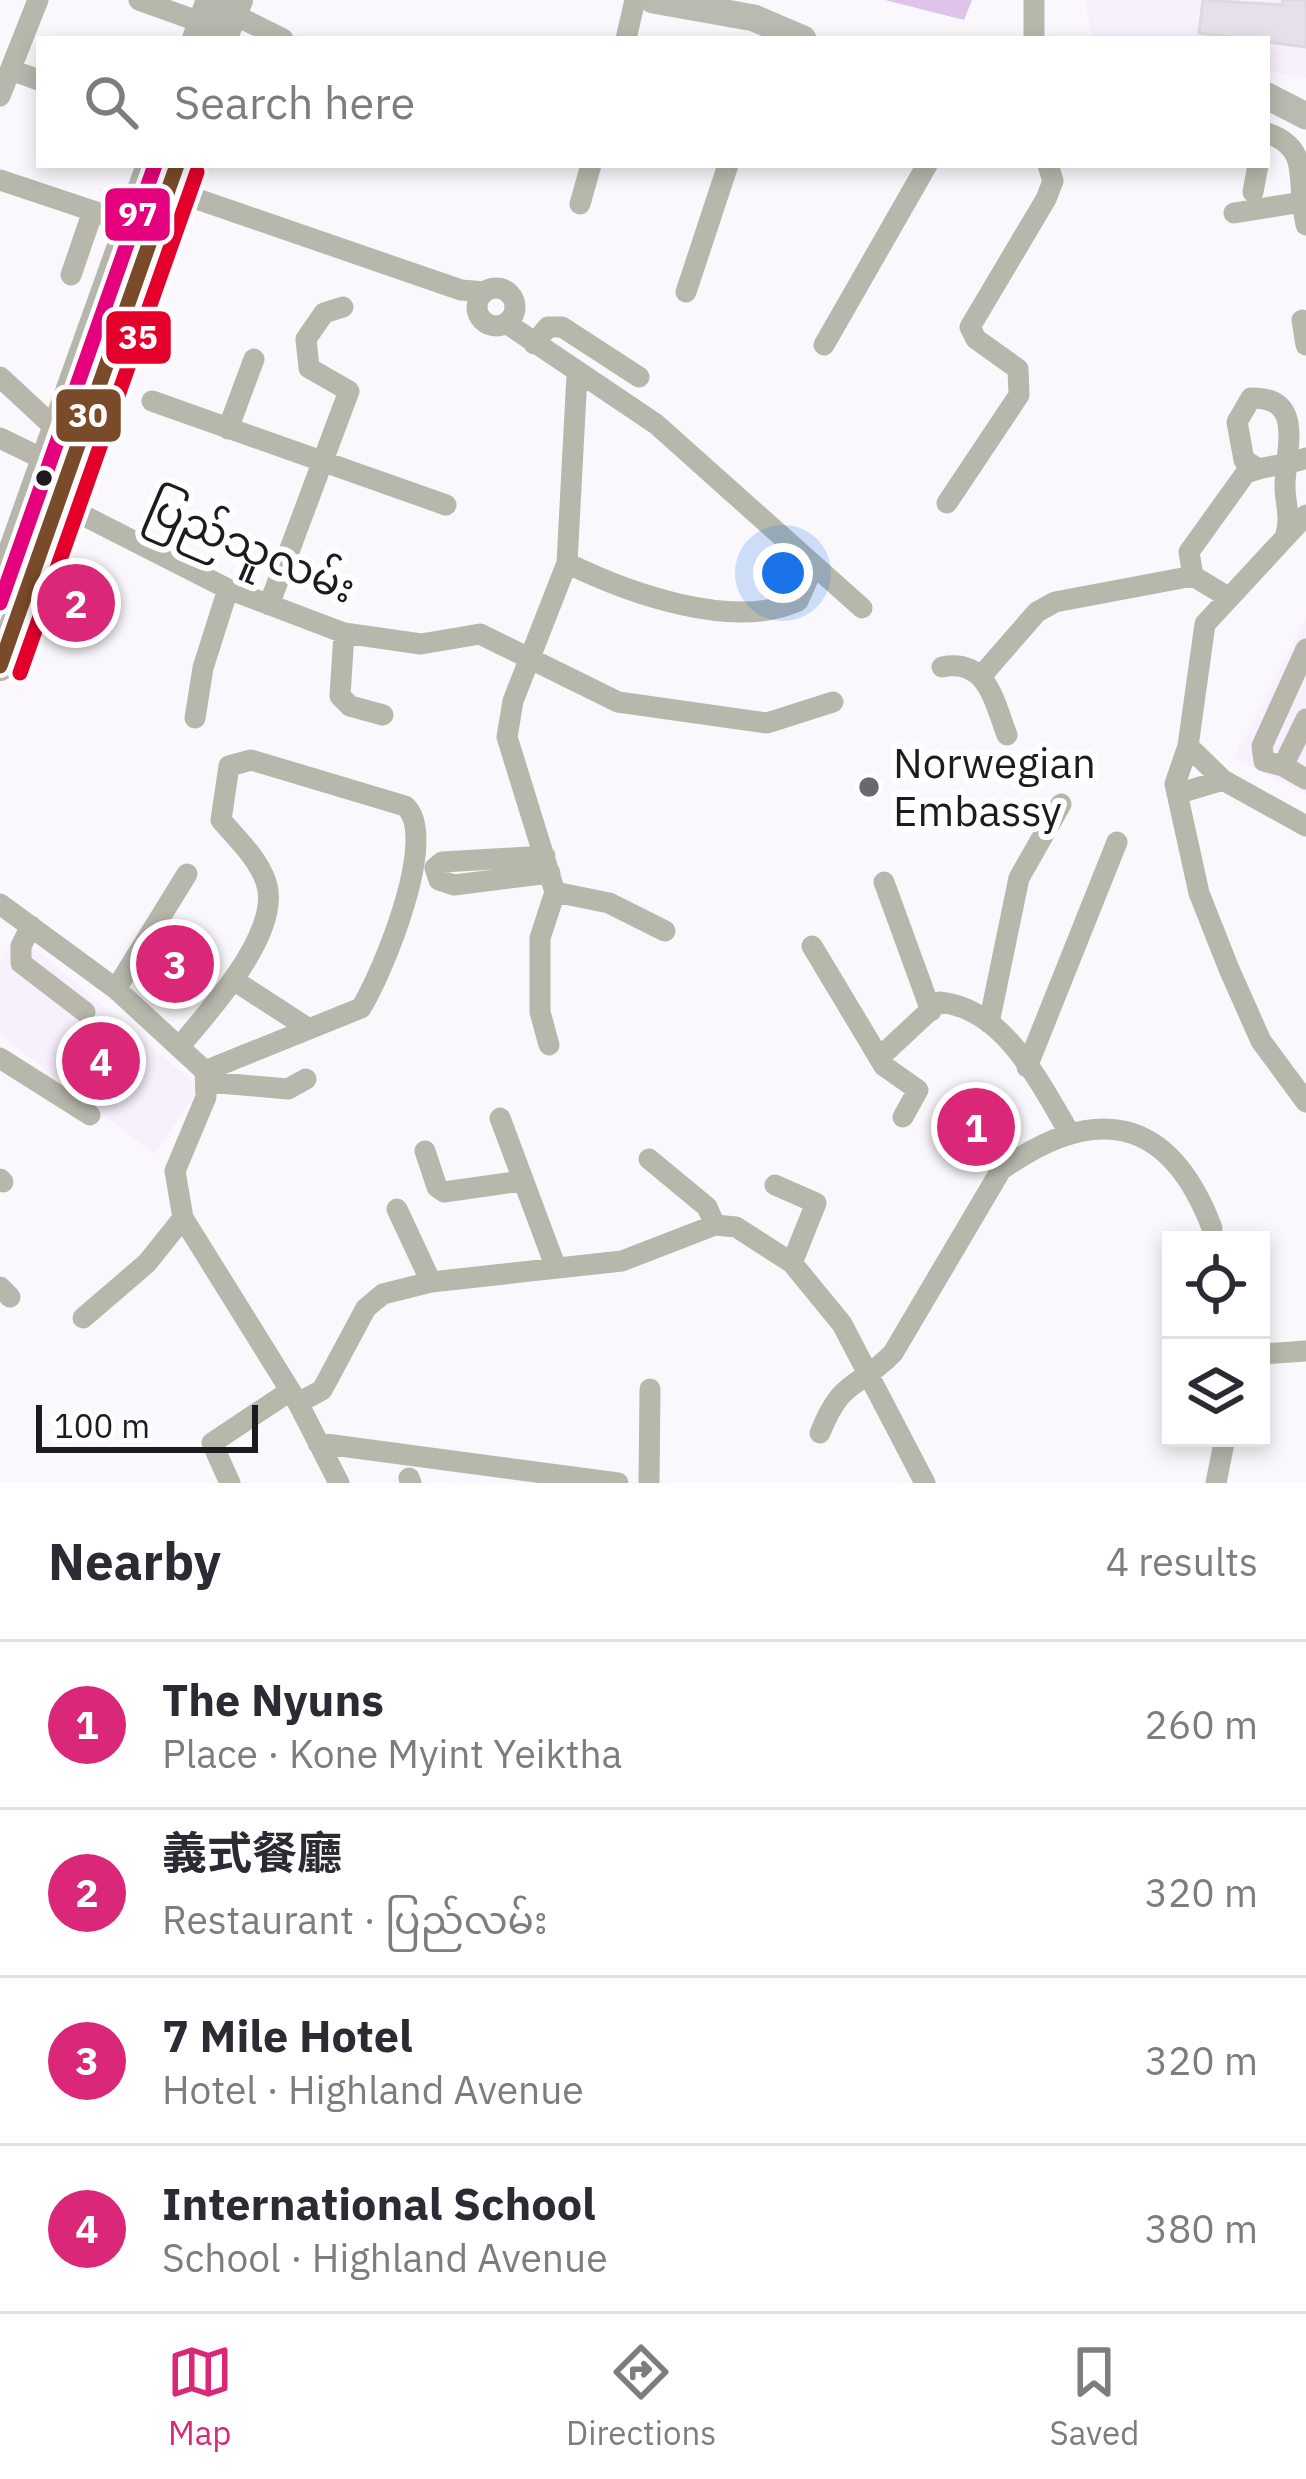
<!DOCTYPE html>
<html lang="en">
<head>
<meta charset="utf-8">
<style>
	body { margin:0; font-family:"IBM Plex Sans","Noto Sans SC","Noto Sans Myanmar",sans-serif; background:#f2f2f3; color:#2b2b33 }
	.controls { position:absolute; right:36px; bottom:36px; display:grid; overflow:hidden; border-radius:0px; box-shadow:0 6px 18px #0003 }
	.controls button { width:108px; height:108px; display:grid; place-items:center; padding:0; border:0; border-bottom:3px solid #e1e1e2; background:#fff; color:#2b2b33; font:60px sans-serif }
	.scale { position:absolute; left:36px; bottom:30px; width:222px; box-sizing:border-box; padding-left:12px; border:6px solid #1e1b20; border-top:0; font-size:33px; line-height:42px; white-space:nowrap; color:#1e1b20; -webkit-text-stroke:9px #fff; paint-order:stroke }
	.you { position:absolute; left:783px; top:573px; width:42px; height:42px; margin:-30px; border:9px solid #fff; border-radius:50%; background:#1a73e8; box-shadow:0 0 0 18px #1a73e833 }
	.badge { display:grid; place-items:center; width:78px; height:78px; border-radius:50%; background:#db2777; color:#fff; font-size:39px; font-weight:700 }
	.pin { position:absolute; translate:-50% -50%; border:6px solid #fff; box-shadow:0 3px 12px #0006 }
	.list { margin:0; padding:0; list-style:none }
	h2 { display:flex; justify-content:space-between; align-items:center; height:156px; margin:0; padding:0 48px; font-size:51px }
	h2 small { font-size:39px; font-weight:400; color:#7c7c81 }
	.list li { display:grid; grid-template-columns:78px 1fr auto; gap:36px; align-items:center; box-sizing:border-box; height:168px; padding:0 48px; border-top:3px solid #e1e1e2 }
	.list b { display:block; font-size:45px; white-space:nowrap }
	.list p { margin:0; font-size:39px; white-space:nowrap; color:#7c7c81 }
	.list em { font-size:39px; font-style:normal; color:#7c7c81 }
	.icon { flex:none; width:66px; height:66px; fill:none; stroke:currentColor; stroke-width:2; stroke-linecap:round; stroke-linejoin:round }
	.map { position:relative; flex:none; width:1306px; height:1483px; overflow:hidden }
	.search { position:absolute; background:#fff; box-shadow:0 6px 18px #0003; left:36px; right:36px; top:36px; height:132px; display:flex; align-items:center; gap:30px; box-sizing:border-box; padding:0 42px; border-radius:0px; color:#7c7c81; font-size:45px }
	.sheet { height:828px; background:#fff }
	nav { display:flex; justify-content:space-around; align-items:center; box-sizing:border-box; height:168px; border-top:3px solid #e1e1e2; background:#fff; font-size:33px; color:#7c7c81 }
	nav a { display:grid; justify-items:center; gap:6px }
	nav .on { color:#db2777 }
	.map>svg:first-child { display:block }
</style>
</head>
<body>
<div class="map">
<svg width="1306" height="1483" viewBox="0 0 1306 1483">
	<rect width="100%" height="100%" fill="#faf8fc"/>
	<path fill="#f8f0fd" d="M1085,0h221v78l-39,-7v-32l-175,-2z
		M1306,618v176l-72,-36z
		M16,933l184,155 -46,66 -154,-120v-70z"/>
	<path fill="#dec3ea" d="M885,0h87l-8,20z"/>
	<path fill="#e6e0ea" stroke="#dcdade" stroke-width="3" d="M1203,0l79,5 1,-5h23v47l-107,-14z"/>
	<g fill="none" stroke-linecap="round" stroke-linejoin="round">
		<path stroke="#b7b7ac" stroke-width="21" d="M139,0l64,23
			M233,14l50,25
			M626,39l9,-39
			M1034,39v-39
			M11,70l28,10
			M0,96l38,-96
			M1267,133c36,12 33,35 35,69
			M0,180l129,43
			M168,189l293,101 24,2
			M1253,192l5,-27
			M580,204l11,-39
			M1234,213l68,-11 4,23
			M71,275l22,-64
			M477 307a19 19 0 1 1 38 0a19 19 0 1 1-38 0Z
			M686,292l42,-127
			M1302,320l4,25
			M506,323l150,101 206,184
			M534,344l14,-17h14l77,50
			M824,345l103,-180
			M0,377l54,50 16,3
			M152,401l294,104
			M228,429l26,-70
			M0,438l43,21
			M1257,468l-13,-8 -7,-38 14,-24c55,-1 34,52 34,88 0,17 6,30 1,48
			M55,501l173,88 116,44 77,11 59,-10 138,68 149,21 66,-21
			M947,503l72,-108 -1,-26 -42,-30 -6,-12 76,-128 7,-18 -5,-16
			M1306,515l-101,109 -17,122 -13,38 24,109 30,76 32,72 45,61
			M567,563c61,30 166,68 231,38l16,-36
			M1228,597l-35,-21 -4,-24 56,-78c18,-9 41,-8 61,-16
			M269,605l80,-214 -40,-23 -3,-29 18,-26 19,-6
			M344,633l-4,63 10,10 33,9
			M942,667c45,-9 52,34 65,68
			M983,674l54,-62 18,-10 138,-26
			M195,718l8,-50 25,-79
			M1306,719l-23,47 23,13
			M1188,746l35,34 83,46
			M1283,766l-19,-5 -2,-15 44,-97
			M1177,794l46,-14
			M545,856l-103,6 -7,6 4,12 15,5 96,-12
			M884,882l47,129
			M555,892l54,11 56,28
			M0,904l116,85 89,82 1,26 -31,74 8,47 115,185 41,80
			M31,926l-10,20v17l64,49
			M812,946l72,120 34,24 -15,27
			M235,981l74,48
			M116,989l71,-115
			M989,1023l30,-145 42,-74
			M549,1045l-9,-33v-74l15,-46 -48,-155 6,-36 54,-138 10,-188
			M180,1046c29,-35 103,-115 86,-164 -8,-24 -29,-43 -45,-62l8,-54 22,-6 154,46c35,30 -23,168 -44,202l-156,63
			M880,1057l59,-55c65,6 100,80 130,130
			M0,1058l90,57
			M1027,1067l90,-225
			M208,1082l80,7 18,-10
			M500,1118l56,150
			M425,1151l12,36 7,5 78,-11
			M649,1159l58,48 8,18
			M0,1179l3,3
			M775,1185l41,18 -24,60
			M397,1209l34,73
			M0,1287l10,10
			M83,1318l64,-55 36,-45
			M1261,1354l45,-3
			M298,1403l24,-13 44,-82 17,-14 48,-12 191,-21 93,-36 21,2 56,36 50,61 83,159
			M820,1433c22,-56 37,-43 73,-80l108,-183c94,-67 168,-55 211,58
			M318,1443l300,40
			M409,1478l2,5
			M230,1483l-18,-40 78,-52
			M649,1483l1,-94
			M1216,1483l9,-45"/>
		<path stroke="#babab1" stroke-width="27" d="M653,0l101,18 49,21
			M1267,96l39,20"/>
		<path stroke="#b6b6ad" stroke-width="30" d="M197,39l14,-39
			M222,39l16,-39
			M0,588l151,-423
			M0,666l177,-501"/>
		<g stroke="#fff" stroke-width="24">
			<path id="bus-1" d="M0,666l177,-501"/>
		</g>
		<g stroke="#fff" stroke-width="24">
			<path id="bus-2" d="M20,673l177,-501"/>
		</g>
		<g stroke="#fff" stroke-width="24">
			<path id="bus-3" d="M0,603l155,-438"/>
		</g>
		<use href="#bus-1" stroke="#7a4b2a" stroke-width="15"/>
		<use href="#bus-2" stroke="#e4002b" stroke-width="15"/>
		<use href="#bus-3" stroke="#e5007d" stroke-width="15"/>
	</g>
	<circle fill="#1e1b20" stroke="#fff" stroke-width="4.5" cx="44" cy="478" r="10"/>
	<circle fill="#6b686d" stroke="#fff" stroke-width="4.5" cx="869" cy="787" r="12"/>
	<g text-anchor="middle" stroke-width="12" stroke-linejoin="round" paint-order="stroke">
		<g font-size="42" fill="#1e1b20" stroke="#fff">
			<text transform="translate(251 547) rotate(23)" y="15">ပြည်သူလမ်း</text>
		</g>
		<g font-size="42" fill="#1e1b20" stroke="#fff" text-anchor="start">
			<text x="893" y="778">Norwegian<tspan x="893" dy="48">Embassy</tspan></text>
		</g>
	</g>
	<g stroke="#fff" stroke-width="4.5">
		<rect x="103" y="186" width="69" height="57" rx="12" fill="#e5007d"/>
		<rect x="104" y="309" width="69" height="57" rx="12" fill="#e4002b"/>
		<rect x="54" y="387" width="69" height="57" rx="12" fill="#7a4b2a"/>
	</g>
	<g font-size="33" text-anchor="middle" font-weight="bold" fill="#fff">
		<text x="138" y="226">97</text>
		<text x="138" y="349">35</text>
		<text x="88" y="427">30</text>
	</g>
</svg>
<div class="controls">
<button><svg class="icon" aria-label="locate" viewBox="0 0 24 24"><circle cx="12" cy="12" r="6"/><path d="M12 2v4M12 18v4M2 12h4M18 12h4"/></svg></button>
<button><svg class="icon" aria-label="layers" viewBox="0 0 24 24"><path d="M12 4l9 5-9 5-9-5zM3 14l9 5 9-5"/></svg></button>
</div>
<div class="scale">100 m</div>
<div class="you"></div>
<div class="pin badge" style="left:976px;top:1127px">1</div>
<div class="pin badge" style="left:76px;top:603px">2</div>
<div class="pin badge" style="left:175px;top:964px">3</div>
<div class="pin badge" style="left:101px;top:1061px">4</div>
<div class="search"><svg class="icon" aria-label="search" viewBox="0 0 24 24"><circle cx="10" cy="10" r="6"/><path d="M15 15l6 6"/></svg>Search here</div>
</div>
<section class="sheet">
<h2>Nearby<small>4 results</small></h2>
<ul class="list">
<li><span class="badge">1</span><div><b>The Nyuns</b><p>Place · Kone Myint Yeiktha</p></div><em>260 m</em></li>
<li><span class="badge">2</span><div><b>義式餐廳</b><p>Restaurant · ပြည်လမ်း</p></div><em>320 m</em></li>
<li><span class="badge">3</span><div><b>7 Mile Hotel</b><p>Hotel · Highland Avenue</p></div><em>320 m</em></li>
<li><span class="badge">4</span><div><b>International School</b><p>School · Highland Avenue</p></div><em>380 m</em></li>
</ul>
</section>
<nav>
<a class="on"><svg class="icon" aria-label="map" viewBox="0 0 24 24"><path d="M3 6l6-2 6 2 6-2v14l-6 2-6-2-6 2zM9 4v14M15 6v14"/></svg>Map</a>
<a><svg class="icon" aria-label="directions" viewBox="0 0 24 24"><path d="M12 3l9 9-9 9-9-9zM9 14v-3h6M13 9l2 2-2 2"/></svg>Directions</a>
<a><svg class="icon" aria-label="saved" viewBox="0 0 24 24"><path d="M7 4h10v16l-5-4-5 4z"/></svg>Saved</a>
</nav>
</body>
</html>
